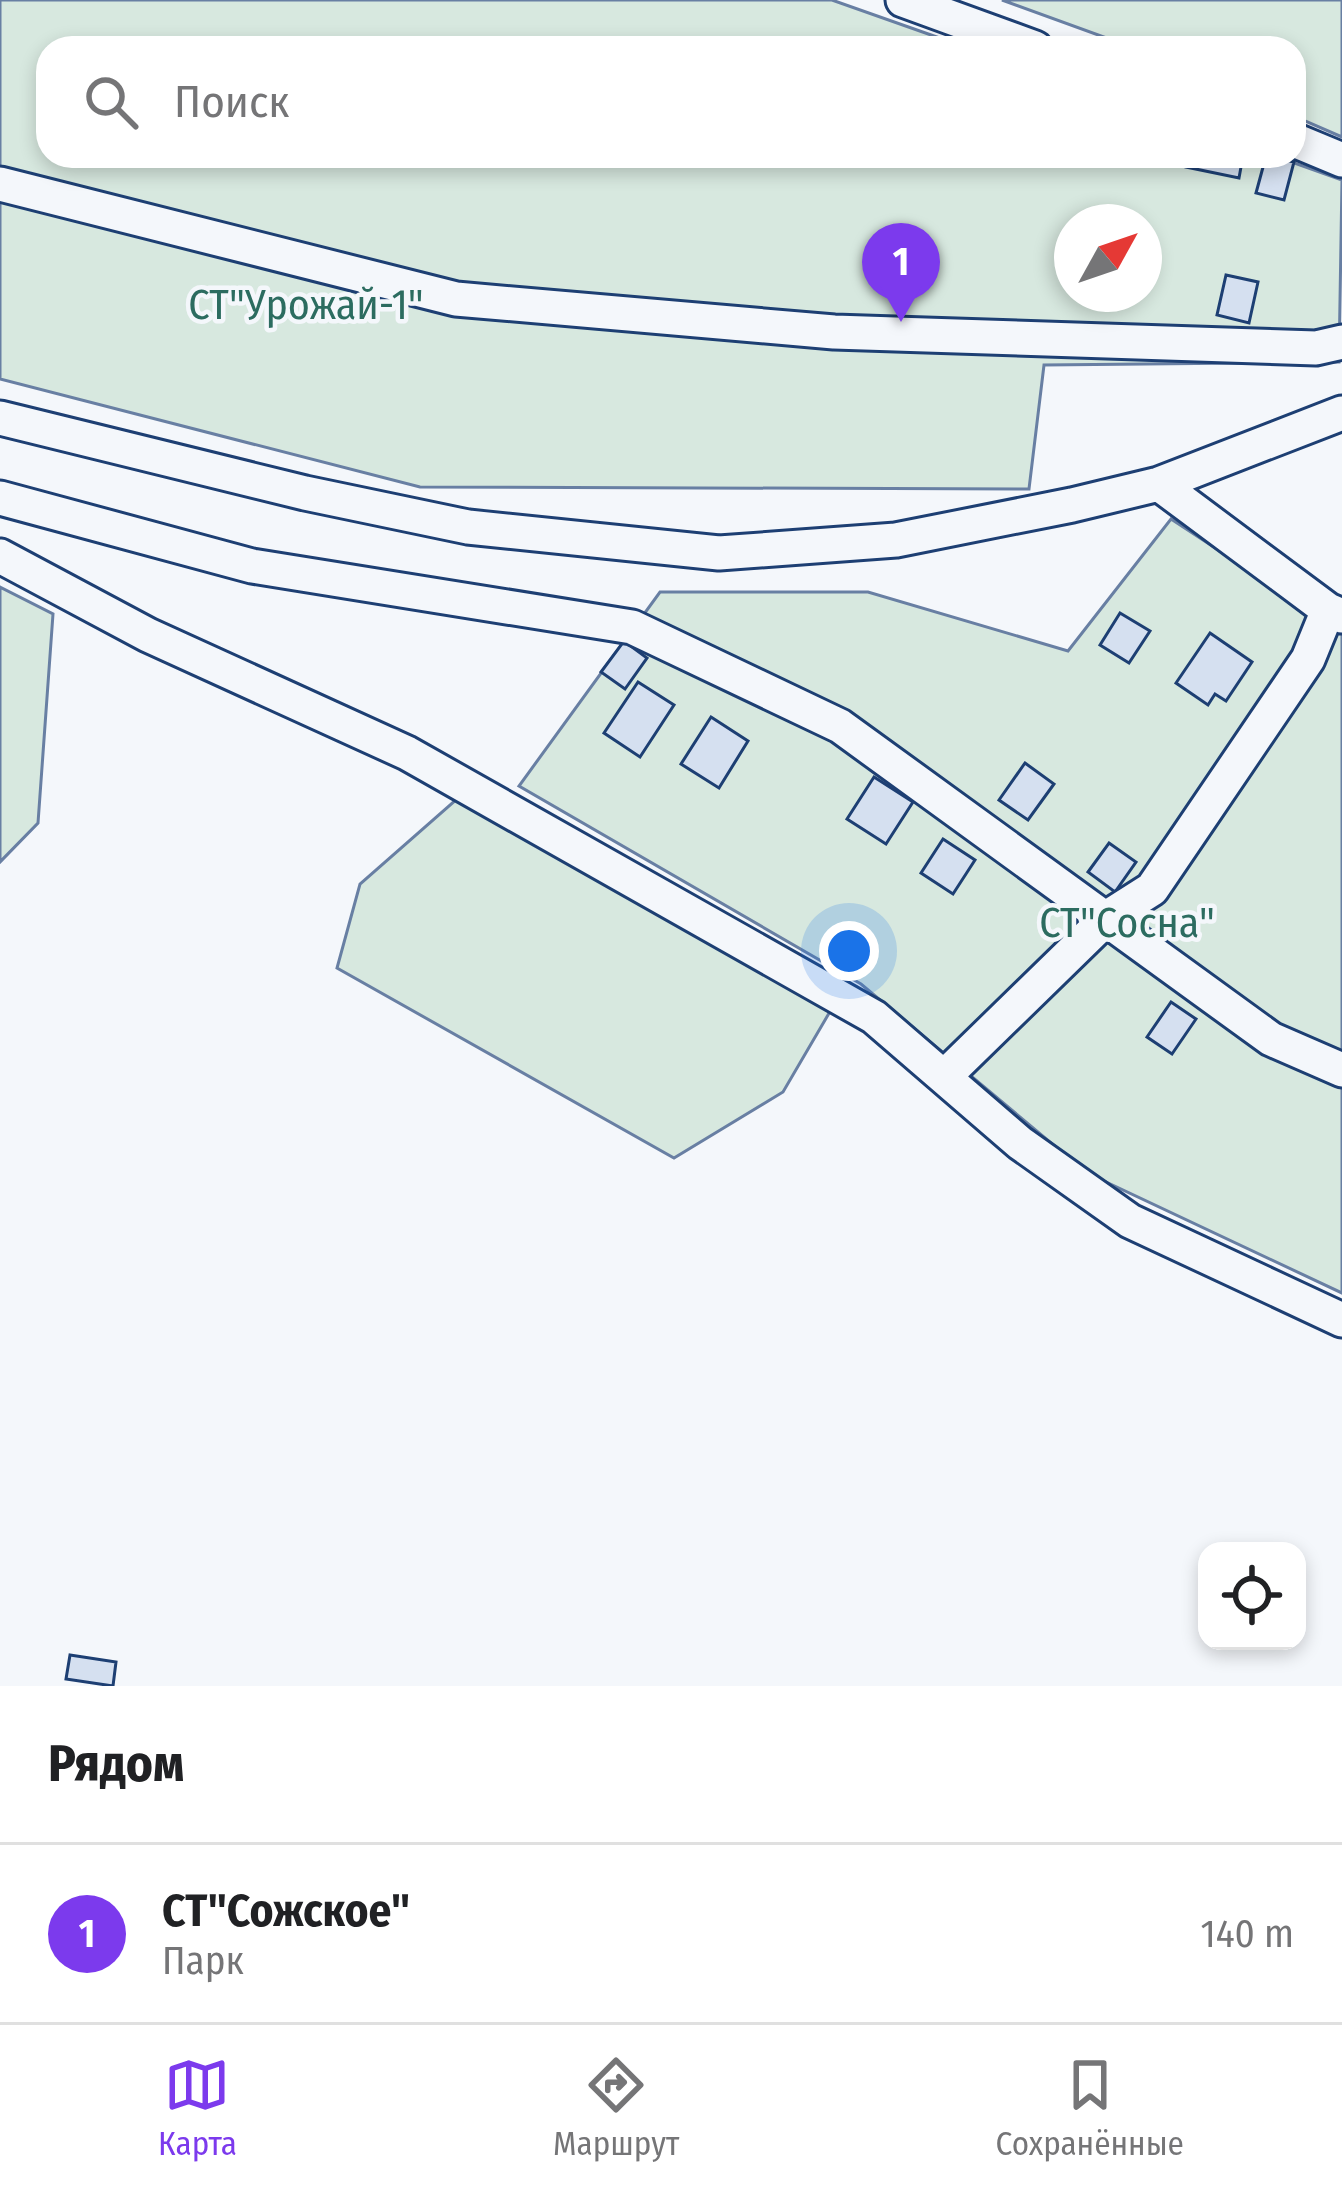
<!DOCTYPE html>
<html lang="ru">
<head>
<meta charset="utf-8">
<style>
	body { margin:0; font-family:"Fira Sans Condensed",sans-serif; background:#f6f6f6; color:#202124 }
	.controls { position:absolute; right:36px; bottom:36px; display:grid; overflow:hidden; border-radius:24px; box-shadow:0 6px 18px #0003 }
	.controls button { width:108px; height:108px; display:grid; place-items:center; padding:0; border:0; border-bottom:3px solid #e0e0e0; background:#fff; color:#202124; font:60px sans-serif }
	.compass { position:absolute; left:1054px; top:204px; width:108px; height:108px; border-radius:50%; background:#fff; box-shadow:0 6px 18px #0003; rotate:50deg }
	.you { position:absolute; left:849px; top:951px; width:42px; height:42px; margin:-30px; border:9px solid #fff; border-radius:50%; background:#1a73e8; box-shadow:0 0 0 18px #1a73e833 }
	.badge { display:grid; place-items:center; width:78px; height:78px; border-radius:50%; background:#7c3aed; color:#fff; font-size:39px; font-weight:700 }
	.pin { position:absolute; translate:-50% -99px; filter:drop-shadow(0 3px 6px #0008) }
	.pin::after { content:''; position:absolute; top:63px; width:42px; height:36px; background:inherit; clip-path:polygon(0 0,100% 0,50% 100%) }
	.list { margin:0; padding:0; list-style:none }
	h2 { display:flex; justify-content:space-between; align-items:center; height:156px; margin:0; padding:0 48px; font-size:51px }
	h2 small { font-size:39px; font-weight:400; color:#757577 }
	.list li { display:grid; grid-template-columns:78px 1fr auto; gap:36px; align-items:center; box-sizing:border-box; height:180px; padding:0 48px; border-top:3px solid #e0e0e0 }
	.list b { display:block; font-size:45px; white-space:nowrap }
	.list p { margin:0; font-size:39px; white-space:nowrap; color:#757577 }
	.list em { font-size:39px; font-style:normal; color:#757577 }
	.icon { flex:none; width:66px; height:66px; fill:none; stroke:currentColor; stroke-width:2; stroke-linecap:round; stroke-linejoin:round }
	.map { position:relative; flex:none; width:1342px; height:1686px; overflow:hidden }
	.search { position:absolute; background:#fff; box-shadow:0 6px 18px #0003; left:36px; right:36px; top:36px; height:132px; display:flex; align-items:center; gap:30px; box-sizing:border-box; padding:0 42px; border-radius:36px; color:#757577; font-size:45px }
	.sheet { height:336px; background:#fff }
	nav { display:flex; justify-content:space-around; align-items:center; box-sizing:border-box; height:168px; border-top:3px solid #e0e0e0; background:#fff; font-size:33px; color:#757577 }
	nav a { display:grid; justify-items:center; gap:6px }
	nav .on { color:#7c3aed }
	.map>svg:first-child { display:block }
</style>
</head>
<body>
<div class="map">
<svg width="1342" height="1686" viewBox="0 0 1342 1686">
	<rect width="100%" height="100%" fill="#f4f7fb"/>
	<path fill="#d7e8df" stroke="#687fa3" stroke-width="3" fill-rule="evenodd" d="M0,0h832l136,48h-920v108h1227l67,24 -3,182 -295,3 -15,124 -609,-2 -420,-108zM1072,222h72v72h-72z
		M1002,0h340v137l-48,-21v-68h-160z
		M1171,519l171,112v662l-255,-120 -226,-189 -342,-198 141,-194h208l200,59z
		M0,587l53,27 -15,209 -38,39z
		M458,798l377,205 -52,89 -109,66 -337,-190 23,-84z"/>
	<path fill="#d5e0f0" stroke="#1d3f73" stroke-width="3" d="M1188,156h55l-4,22 -53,-11z
		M1266,156l28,6 -10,38 -28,-7z
		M1226,275l32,7 -9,41 -32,-8z
		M1120,613l30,18 -21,32 -29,-18z
		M1210,633l42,29 -26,39 -11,-7 -7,11 -32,-22z
		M624,641l23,17 -22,31 -24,-17z
		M638,682l36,23 -34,52 -36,-24z
		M711,717l37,24 -29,47 -38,-24z
		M1025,763l29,21 -26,36 -29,-20z
		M874,777l39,25 -27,42 -39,-25z
		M943,839l32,21 -22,34 -32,-21z
		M1109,843l27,19 -21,30 -27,-20z
		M1171,1002l25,17 -24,35 -25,-17z
		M70,1655l46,7 -3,24 -47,-7z"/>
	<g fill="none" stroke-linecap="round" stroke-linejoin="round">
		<g stroke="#1d3f73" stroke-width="39">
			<path id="minor" d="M903,0l132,48
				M1294,140l48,20
				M0,184l456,115 378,33 482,16 26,-6
				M0,418l305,75 163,34 251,26 177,-13 176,-35 87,-21 183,-71
				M1159,484l169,126 14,6
				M0,498l252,68 380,61 208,99 431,313 71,31
				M0,556l148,79 259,118 467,264 146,126 110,78 212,99
				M944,1077l164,-160 44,-28 156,-230 20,-49"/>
		</g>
		<use href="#minor" stroke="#f4f7fb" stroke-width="33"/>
	</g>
	<g text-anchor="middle" stroke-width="9" stroke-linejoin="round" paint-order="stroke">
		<g font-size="42" fill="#2c6c60" stroke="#f4f7fb">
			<text x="306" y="319">СТ"Урожай-1"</text>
			<text x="1127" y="937">СТ"Сосна"</text>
		</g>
	</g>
</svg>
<div class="controls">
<button><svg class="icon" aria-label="locate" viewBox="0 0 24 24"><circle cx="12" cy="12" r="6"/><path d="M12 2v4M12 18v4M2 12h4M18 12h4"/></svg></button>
</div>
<svg class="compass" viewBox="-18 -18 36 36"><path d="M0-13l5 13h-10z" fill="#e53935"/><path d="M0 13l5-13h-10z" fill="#757577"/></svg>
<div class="you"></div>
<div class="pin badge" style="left:901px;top:322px">1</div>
<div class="search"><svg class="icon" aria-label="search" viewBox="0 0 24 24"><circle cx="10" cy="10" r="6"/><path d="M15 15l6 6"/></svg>Поиск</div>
</div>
<section class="sheet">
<h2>Рядом<small></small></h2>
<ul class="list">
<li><span class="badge">1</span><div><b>СТ&quot;Сожское&quot;</b><p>Парк</p></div><em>140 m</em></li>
</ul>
</section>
<nav>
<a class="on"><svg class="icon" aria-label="map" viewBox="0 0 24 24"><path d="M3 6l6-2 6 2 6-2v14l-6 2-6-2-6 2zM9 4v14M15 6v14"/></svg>Карта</a>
<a><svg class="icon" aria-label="directions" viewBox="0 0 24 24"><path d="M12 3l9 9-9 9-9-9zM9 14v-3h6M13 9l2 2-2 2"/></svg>Маршрут</a>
<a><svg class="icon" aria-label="saved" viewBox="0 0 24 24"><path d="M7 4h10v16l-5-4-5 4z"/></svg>Сохранённые</a>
</nav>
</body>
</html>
